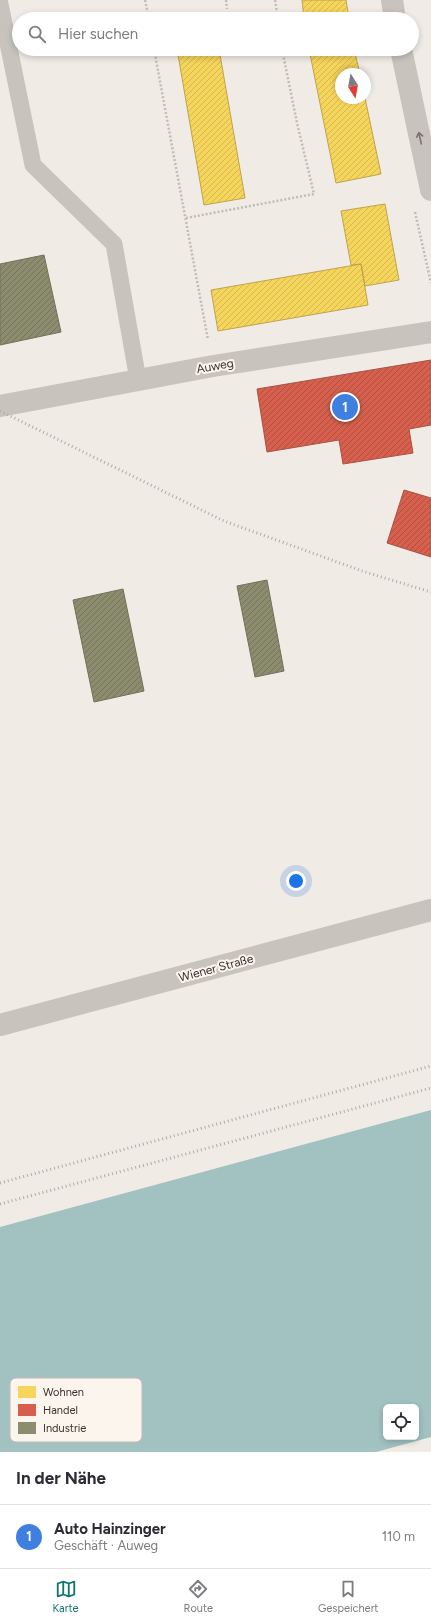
<!DOCTYPE html>
<html lang="de">
<head>
<meta charset="utf-8">
<style>
	body { margin:0; font-family:Figtree,sans-serif; background:#f2f2f3; color:#2b2b33 }
	.controls { position:absolute; right:12px; bottom:12px; display:grid; overflow:hidden; border-radius:6px; box-shadow:0 2px 6px #0003 }
	.controls button { width:36px; height:36px; display:grid; place-items:center; padding:0; border:0; border-bottom:1px solid #e1e1e2; background:#fff; color:#2b2b33; font:20px sans-serif }
	.compass { position:absolute; left:335px; top:68px; width:36px; height:36px; border-radius:50%; background:#fff; box-shadow:0 2px 6px #0003; rotate:169deg }
	.you { position:absolute; left:296px; top:881px; width:14px; height:14px; margin:-10px; border:3px solid #fff; border-radius:50%; background:#1a73e8; box-shadow:0 0 0 6px #1a73e833 }
	.badge { display:grid; place-items:center; width:26px; height:26px; border-radius:50%; background:#0f766e; color:#fff; font-size:13px; font-weight:700 }
	.pin { position:absolute; translate:-50% -50%; border:2px solid #fff; box-shadow:0 1px 4px #0006 }
	.list { margin:0; padding:0; list-style:none }
	h2 { display:flex; justify-content:space-between; align-items:center; height:52px; margin:0; padding:0 16px; font-size:17px }
	h2 small { font-size:13px; font-weight:400; color:#7c7c81 }
	.list li { display:grid; grid-template-columns:26px 1fr auto; gap:12px; align-items:center; box-sizing:border-box; height:64px; padding:0 16px; border-top:1px solid #e1e1e2 }
	.list b { display:block; font-size:15px; white-space:nowrap }
	.list p { margin:0; font-size:13px; white-space:nowrap; color:#7c7c81 }
	.list em { font-size:13px; font-style:normal; color:#7c7c81 }
	.icon { flex:none; width:22px; height:22px; fill:none; stroke:currentColor; stroke-width:2; stroke-linecap:round; stroke-linejoin:round }
	.map { position:relative; flex:none; width:431px; height:1452px; overflow:hidden }
	.search { position:absolute; background:#fff; box-shadow:0 2px 6px #0003; left:12px; right:12px; top:12px; height:44px; display:flex; align-items:center; gap:10px; box-sizing:border-box; padding:0 14px; border-radius:22px; color:#7c7c81; font-size:15px }
	.sheet { height:116px; background:#fff }
	nav { display:flex; justify-content:space-around; align-items:center; box-sizing:border-box; height:56px; border-top:1px solid #e1e1e2; background:#fff; font-size:11px; color:#7c7c81 }
	nav a { display:grid; justify-items:center; gap:2px }
	nav .on { color:#0f766e }
	.map>svg:first-child { display:block }
</style>
</head>
<body>
<div class="map">
<svg width="431" height="1452" viewBox="0 0 431 1452">
	<defs>
		<pattern id="homes-hatch" width="6" height="6" patternUnits="userSpaceOnUse"><rect width="6" height="6" fill="#f6d55c"/><path d="M-1 1l2-2M0 6l6-6M5 7l2-2" fill="none" stroke="#d4b750"/></pattern>
		<pattern id="shops-hatch" width="6" height="6" patternUnits="userSpaceOnUse"><rect width="6" height="6" fill="#d6604d"/><path d="M-1 1l2-2M0 6l6-6M5 7l2-2" fill="none" stroke="#af5040"/></pattern>
		<pattern id="industry-hatch" width="6" height="6" patternUnits="userSpaceOnUse"><rect width="6" height="6" fill="#8c8c6e"/><path d="M-1 1l2-2M0 6l6-6M5 7l2-2" fill="none" stroke="#74735b"/></pattern>
	</defs>
	<rect width="100%" height="100%" fill="#f0ebe5"/>
	<path fill="#a1c2c1" fill-rule="evenodd" d="M431,1110v327l-55,15h-376v-225zM386,1407h30v30h-30z"/>
	<path fill="url(#homes-hatch)" stroke="#bea44d" d="M302,0h44l3,19h-45z
		M177,49h42l26,149 -41,7z
		M309,49h45l6,25h-19v24h24l16,76 -45,9z
		M385,204l14,76 -34,6 -4,-22 -10,1 -10,-54z
		M361,264l7,41 -150,26 -7,-41z"/>
	<path fill="url(#shops-hatch)" stroke="#a85243" d="M431,360v65l-22,4 4,24 -70,11 -4,-24 -72,12 -10,-63z
		M404,490l27,8v59l-44,-14z"/>
	<path fill="url(#industry-hatch)" stroke="#74705a" d="M44,255l17,77 -61,13v-81z
		M267,580l17,91 -29,6 -18,-91z
		M123,589l21,102 -50,11 -21,-102z"/>
	<g fill="none" stroke-linecap="round" stroke-linejoin="round">
		<path stroke="#c2bbb6" stroke-width="2.5" stroke-dasharray="2 2" stroke-linecap="butt" d="M145,0l4,19
			M226,0l1,9
			M275,0l3,19
			M154,49l54,291
			M415,212l16,71
			M186,218l128,-24 -17,-71 -15,-74"/>
		<path stroke="#c9c3be" stroke-width="17" d="M0,4l33,161 81,79 24,136"/>
		<path stroke="#c9c3be" stroke-width="22" d="M392,0l3,19
			M401,49l30,141
			M0,406l213,-40 218,-34
			M0,1025l431,-115"/>
		<path stroke="#b1aca8" stroke-width="3" stroke-dasharray="1 3" stroke-linecap="butt" d="M0,411l224,110 141,51 66,20
			M0,1183l431,-117
			M0,1204l431,-116"/>
	</g>
	<defs><path id="oneway-shaft" d="M-6 0H5M1.5-3L5.5 0L1.5 3" fill="none" stroke-width="1.6" stroke-linecap="round" stroke-linejoin="round"/></defs>
	<use stroke="#7b726d" href="#oneway-shaft" transform="translate(420 138) rotate(-102)"/>
	<g text-anchor="middle" stroke-width="4" stroke-linejoin="round" paint-order="stroke">
		<g font-size="12" fill="#3b302b" stroke="#fbf5ee">
			<text transform="translate(215 366) rotate(-10)" y="4">Auweg</text>
			<text transform="translate(216 968) rotate(-15)" y="4">Wiener Straße</text>
		</g>
	</g>
	<rect x="10" y="1378" width="132" height="64" rx="6" fill="#fbf5ee" stroke="#c1bab4" stroke-width="1"/>
	<rect x="18" y="1386" width="18" height="12" fill="#f6d55c"/>
	<rect x="18" y="1404" width="18" height="12" fill="#d6604d"/>
	<rect x="18" y="1422" width="18" height="12" fill="#8c8c6e"/>
	<g font-size="11" fill="#3b302b">
		<text x="43" y="1396">Wohnen</text>
		<text x="43" y="1414">Handel</text>
		<text x="43" y="1432">Industrie</text>
	</g>
</svg>
<div class="controls">
<button><svg class="icon" aria-label="locate" viewBox="0 0 24 24"><circle cx="12" cy="12" r="6"/><path d="M12 2v4M12 18v4M2 12h4M18 12h4"/></svg></button>
</div>
<svg class="compass" viewBox="-18 -18 36 36"><path d="M0-13l5 13h-10z" fill="#e53935"/><path d="M0 13l5-13h-10z" fill="#7c7c81"/></svg>
<div class="you"></div>
<div class="pin badge" style="left:345px;top:407px;background:#3f7fe0">1</div>
<div class="search"><svg class="icon" aria-label="search" viewBox="0 0 24 24"><circle cx="10" cy="10" r="6"/><path d="M15 15l6 6"/></svg>Hier suchen</div>
</div>
<section class="sheet">
<h2>In der Nähe<small></small></h2>
<ul class="list">
<li><span class="badge" style="background:#3f7fe0">1</span><div><b>Auto Hainzinger</b><p>Geschäft · Auweg</p></div><em>110 m</em></li>
</ul>
</section>
<nav>
<a class="on"><svg class="icon" aria-label="map" viewBox="0 0 24 24"><path d="M3 6l6-2 6 2 6-2v14l-6 2-6-2-6 2zM9 4v14M15 6v14"/></svg>Karte</a>
<a><svg class="icon" aria-label="directions" viewBox="0 0 24 24"><path d="M12 3l9 9-9 9-9-9zM9 14v-3h6M13 9l2 2-2 2"/></svg>Route</a>
<a><svg class="icon" aria-label="saved" viewBox="0 0 24 24"><path d="M7 4h10v16l-5-4-5 4z"/></svg>Gespeichert</a>
</nav>
</body>
</html>
